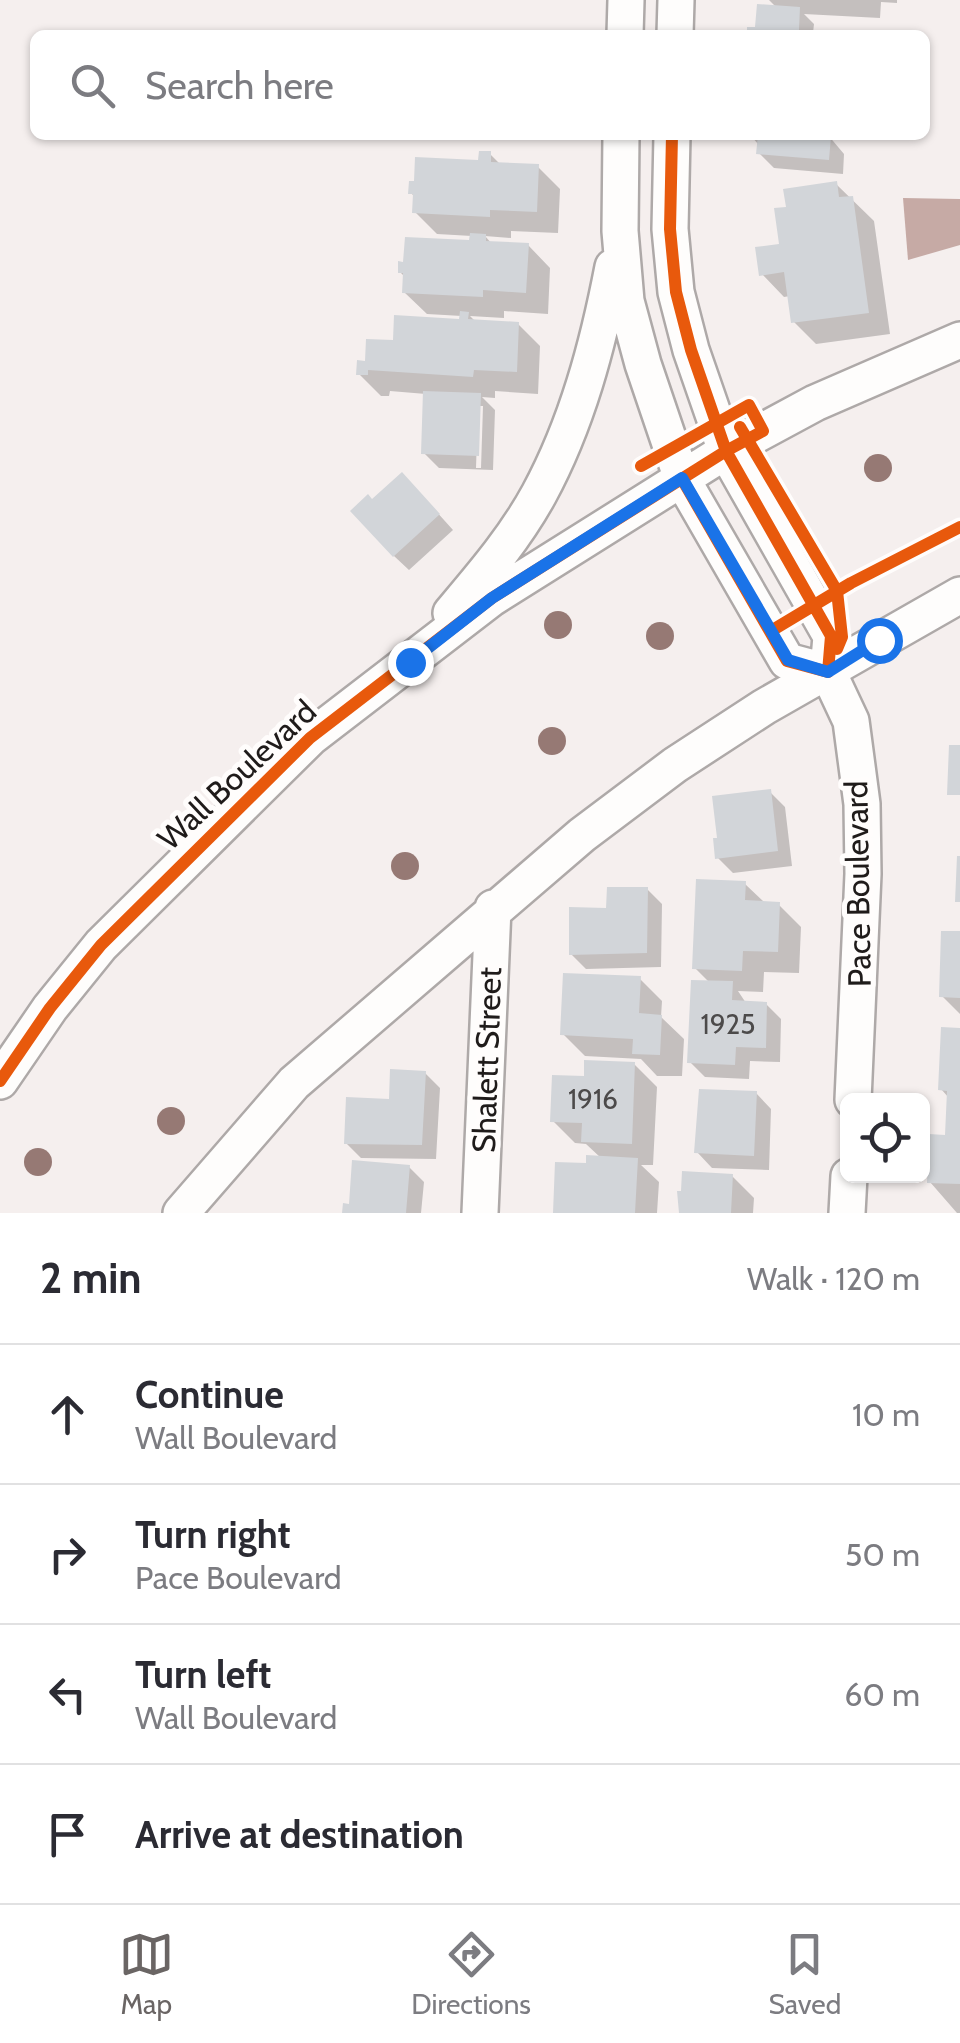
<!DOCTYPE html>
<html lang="en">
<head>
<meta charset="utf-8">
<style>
	body { margin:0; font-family:Cabin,sans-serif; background:#f7f7f7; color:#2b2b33 }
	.controls { position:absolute; right:30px; bottom:30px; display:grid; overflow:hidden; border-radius:15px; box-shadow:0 2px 8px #0004 }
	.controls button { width:90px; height:90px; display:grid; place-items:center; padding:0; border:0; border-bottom:2px solid #e1e1e2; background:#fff; color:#2b2b33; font:50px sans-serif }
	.stop { position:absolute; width:30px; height:30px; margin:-22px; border:8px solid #1a73e8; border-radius:50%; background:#fff }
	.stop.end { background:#1a73e8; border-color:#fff; box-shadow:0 2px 10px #0008 }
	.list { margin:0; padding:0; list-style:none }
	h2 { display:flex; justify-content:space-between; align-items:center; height:130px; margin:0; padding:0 40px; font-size:42px }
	h2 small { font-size:32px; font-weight:400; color:#7c7c81 }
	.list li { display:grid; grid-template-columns:65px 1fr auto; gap:30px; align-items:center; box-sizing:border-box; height:140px; padding:0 40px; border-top:2px solid #e1e1e2 }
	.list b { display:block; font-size:38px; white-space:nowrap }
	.list p { margin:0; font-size:32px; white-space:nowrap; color:#7c7c81 }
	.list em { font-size:32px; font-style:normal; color:#7c7c81 }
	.icon { flex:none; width:55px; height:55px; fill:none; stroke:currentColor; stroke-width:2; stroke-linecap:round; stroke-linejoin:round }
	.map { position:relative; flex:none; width:960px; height:1213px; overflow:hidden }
	.search { position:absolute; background:#fff; box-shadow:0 2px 8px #0004; left:30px; right:30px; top:30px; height:110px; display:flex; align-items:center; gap:25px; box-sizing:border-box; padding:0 35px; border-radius:15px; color:#7c7c81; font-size:38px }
	.sheet { height:690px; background:#fff }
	nav { display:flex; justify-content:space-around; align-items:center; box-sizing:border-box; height:140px; border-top:2px solid #e1e1e2; background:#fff; font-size:28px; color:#7c7c81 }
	nav a { display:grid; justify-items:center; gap:5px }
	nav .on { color:#6a6564 }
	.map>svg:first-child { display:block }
</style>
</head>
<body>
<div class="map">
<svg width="960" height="1213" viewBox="0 0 960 1213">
	<rect width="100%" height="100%" fill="#f5efee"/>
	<path fill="#c6aaa5" d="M903,198l57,1v46l-52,15z"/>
	<path fill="#0003" fill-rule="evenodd" d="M769,0h128v3l-16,-1 -1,16 -76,-4 10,10 -1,9 11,2h-75l28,-27z
		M456,135h84v5l-81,-2z
		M750,135h78l16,19 -1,20 -69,-6 -15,-15v-8z
		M490,154l11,11 37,2 22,22 -2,44 -47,-2v7l-26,-2 7,8 36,1 22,23 -2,46 -44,-3v7l-34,-2 6,6 42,2 22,22 -2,48 -43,-3v7l-13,-1 13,13 -2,60 -54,-2 -15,-15 2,-59 -36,-3 -1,5h-8l-22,-22 37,-32 66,-21v-5l-35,-2 -23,-22 1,-15 -5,-5 72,-29v-7l-35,-2 -22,-22 1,-14 -5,-5 69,-30zM478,406h5l-2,62h-5z
		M836,184l38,37 16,113 -74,10 -22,-22 -4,-26 -6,1 -22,-23 20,-28 7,-37z
		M417,490l36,40 -44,40 -15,-14 -22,-54z
		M770,792l15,15 7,59 -59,7 -15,-15z
		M745,884l21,20 13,1 22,22 -2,46 -35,-1 -1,20 -25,-1 8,12 20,1 15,15 -1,43 -30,-1 -1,18 -44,-2 -15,-15 20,-79 -15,-15z
		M647,889l15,15 -1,63 -75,2 -15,-15 37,-44z
		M960,934v80l-18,-18z
		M640,979l22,22 -1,16 23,22 -2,37h-25l-16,-17 -56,-3 -22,-22z
		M960,1031v182h-3l-27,-31 18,-45 1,-39 -8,-9z
		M634,1064l23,23 -4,78h-12l18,17 -2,31h-101l2,-48 31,1 12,-8 -15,-14 -11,-1 -22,-22 33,-43z
		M425,1073l15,15 -4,71 -75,-1 -15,-15z
		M756,1093l15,16 -2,61 -57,-2 -15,-16z
		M409,1167l15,15 -3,31h-76v-7h6z
		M732,1176l22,22 -1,15h-72l-1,-19z"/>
	<path fill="#d2d5d9" d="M757,4l43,3 -1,23 25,1v4h-77v-8h8z
		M758,135l73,1 -2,24 -73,-6z
		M479,151h12v11l48,2 -2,48 -47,-2v7l-78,-4 1,-19h-5l1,-13h5l1,-24 63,3z
		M837,181l2,16 14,-1 16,117 -78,10 -7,-51 -25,4 -4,-29 24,-3 -5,-36 12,-1 -3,-18z
		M470,233l16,1v7l43,2 -3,50 -43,-3v7l-81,-4 1,-20h-5v-12l5,1 2,-25 64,3z
		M460,311l9,1 -1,7 51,3 -2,50 -43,-2 -1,7 -105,-7v5h-12l1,-15 8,1 1,-22 27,1 1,-25 65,4z
		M423,391l58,2 -2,63 -58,-2z
		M402,472l38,42 -47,43 -43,-46 18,-17 4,5z
		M949,745h11v50h-13z
		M771,789l7,62 -63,8 -2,-21h4l-5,-42z
		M957,856h3v46h-5z
		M696,879l50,2 -1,19 35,2 -2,50 -35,-1 -1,20 -50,-2z
		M607,887h41l-1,66 -78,2v-48l37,1z
		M941,931h19v67l-21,-1z
		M563,973l78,3 -2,37 23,2 -2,40 -28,-1 1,-15 -73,-4z
		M691,980l42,1 -1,19 35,2 -1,46 -30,-1 -1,18 -48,-2z
		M941,1027l19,1v156l-33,-1 2,-49 16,1 2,-44 -9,-1z
		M584,1060l51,2 -3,82 -51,-2 1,-19 -32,-1 2,-47 32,1z
		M390,1069l36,2 -4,74 -78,-1 2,-47 43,2z
		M699,1089l58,2 -3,65 -60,-3z
		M586,1155l52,3 -3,55h-82l2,-51 31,1z
		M352,1160l58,5 -4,48h-64l1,-10 6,1z
		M682,1171l51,3 -2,39h-52l-2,-22h4z"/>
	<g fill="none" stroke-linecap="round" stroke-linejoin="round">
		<g stroke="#aea9a8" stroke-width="40">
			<path id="minor" d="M625,35l1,-35
				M675,35l1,-35
				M621,135l-1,96 6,70 17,63 39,115 105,182 41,11
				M672,135l-2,94 6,63 15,58 35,101 105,185 -3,36 23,49 11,83 1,70 -10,226
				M451,613c32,-38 64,-75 88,-119 38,-70 59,-149 74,-227
				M0,1081l50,-73 51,-63 209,-207 182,-140 234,-147 89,-48 145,-63
				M181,1213l113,-130 288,-248 93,-70 89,-58 196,-112
				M480,1213l13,-305
				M847,1213l2,-37"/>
		</g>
		<use href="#minor" stroke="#fefdfc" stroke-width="35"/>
		<g stroke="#fffdfc" stroke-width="19">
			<path id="cycleway" d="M672,135l-2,94 6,63 15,58 35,101 105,185 -3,36
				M740,427l97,164 5,46 -5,12
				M682,479l105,182 41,11
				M771,631l80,-48 109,-56
				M0,1081l50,-73 51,-63 209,-207 182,-140 234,-147 37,-20 -14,-26 -108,61"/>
		</g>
		<use href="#cycleway" stroke="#e8590c" stroke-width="12"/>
	</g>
	<g fill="#967974">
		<circle cx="878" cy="468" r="14"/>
		<circle cx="558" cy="625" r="14"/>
		<circle cx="660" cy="636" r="14"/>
		<circle cx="552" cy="741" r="14"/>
		<circle cx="405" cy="866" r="14"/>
		<circle cx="171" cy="1121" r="14"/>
		<circle cx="38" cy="1162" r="14"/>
	</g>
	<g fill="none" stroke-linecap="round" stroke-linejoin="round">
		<path stroke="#1a73e8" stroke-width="12" d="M410,662l82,-64 190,-120 106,182 40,12 51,-32"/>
	</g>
	<g text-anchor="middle" stroke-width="10" stroke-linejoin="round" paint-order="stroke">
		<g font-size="28" fill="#4c4a4a">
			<text x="728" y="1034">1925</text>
			<text x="593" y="1109">1916</text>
		</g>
		<g font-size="32" fill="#1f1b1a" stroke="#fffdfc">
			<text transform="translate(237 775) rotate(-43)" y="11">Wall Boulevard</text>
			<text transform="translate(858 884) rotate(-91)" y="11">Pace Boulevard</text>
			<text transform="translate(487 1060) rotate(-88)" y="11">Shalett Street</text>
		</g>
	</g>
</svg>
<div class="controls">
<button><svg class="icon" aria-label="locate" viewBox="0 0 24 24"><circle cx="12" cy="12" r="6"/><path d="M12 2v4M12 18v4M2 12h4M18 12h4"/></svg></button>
</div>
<div class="stop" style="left:879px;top:640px"></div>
<div class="stop end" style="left:410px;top:662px"></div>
<div class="search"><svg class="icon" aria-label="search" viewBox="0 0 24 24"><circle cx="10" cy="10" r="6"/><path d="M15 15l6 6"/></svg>Search here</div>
</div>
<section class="sheet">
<h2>2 min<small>Walk · 120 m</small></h2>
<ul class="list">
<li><svg class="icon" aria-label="ahead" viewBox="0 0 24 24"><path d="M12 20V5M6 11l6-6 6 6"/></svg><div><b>Continue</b><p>Wall Boulevard</p></div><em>10 m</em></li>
<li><svg class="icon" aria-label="right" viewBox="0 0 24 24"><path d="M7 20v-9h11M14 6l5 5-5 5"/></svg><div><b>Turn right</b><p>Pace Boulevard</p></div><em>50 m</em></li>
<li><svg class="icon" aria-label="left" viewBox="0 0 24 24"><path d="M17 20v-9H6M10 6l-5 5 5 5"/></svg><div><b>Turn left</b><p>Wall Boulevard</p></div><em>60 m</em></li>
<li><svg class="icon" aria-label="arrive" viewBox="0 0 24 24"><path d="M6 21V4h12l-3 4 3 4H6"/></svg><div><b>Arrive at destination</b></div></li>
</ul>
</section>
<nav>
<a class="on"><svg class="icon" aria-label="map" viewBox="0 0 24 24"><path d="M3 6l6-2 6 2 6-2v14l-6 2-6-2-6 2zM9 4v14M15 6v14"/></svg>Map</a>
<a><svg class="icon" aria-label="directions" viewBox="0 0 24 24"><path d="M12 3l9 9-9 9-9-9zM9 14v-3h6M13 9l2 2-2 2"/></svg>Directions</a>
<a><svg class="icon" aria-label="saved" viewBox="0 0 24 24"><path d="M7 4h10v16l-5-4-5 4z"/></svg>Saved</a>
</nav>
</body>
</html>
